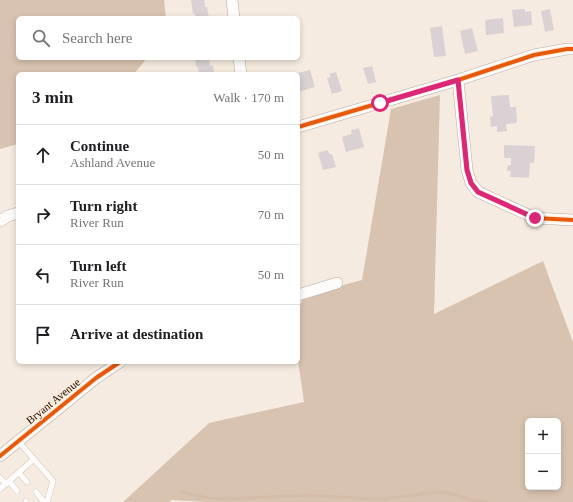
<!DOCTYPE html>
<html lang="en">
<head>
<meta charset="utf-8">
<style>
	body { margin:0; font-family:"Times New Roman",serif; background:#f2f2f2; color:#202124 }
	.controls { position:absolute; right:12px; bottom:12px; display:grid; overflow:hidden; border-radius:6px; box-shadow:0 2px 6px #0003 }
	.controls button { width:36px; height:36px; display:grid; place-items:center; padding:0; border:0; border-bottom:1px solid #e0e0e0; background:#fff; color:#202124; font:20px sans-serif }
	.stop { position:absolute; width:12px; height:12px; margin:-9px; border:3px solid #db2777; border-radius:50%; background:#fff }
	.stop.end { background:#db2777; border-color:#fff; box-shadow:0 1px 4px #0008 }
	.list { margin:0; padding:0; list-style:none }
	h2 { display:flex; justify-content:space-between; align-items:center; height:52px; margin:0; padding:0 16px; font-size:17px }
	h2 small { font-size:13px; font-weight:400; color:#757577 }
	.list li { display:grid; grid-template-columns:26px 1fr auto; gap:12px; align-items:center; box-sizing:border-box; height:60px; padding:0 16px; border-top:1px solid #e0e0e0 }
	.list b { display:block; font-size:15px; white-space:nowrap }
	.list p { margin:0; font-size:13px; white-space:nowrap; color:#757577 }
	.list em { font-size:13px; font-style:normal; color:#757577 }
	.icon { flex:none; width:22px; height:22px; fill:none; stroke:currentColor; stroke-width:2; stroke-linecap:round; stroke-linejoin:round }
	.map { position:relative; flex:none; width:573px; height:502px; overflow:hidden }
	.search { position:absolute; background:#fff; box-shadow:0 2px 6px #0003; left:16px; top:16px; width:284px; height:44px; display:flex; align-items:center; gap:10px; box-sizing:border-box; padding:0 14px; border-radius:6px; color:#757577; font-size:15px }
	.panel { position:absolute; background:#fff; box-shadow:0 2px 6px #0003; left:16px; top:72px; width:284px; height:292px; border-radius:6px }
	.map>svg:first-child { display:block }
</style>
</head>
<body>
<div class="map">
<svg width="573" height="502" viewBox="0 0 573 502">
	<rect width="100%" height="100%" fill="#f6ebe0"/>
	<path fill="#d8c3b0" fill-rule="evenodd" d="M0,0h164l2,18h-148v40h129l-13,16h-116v70l-18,5z
		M440,95l-6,219 109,-53 30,81v160h-366l-35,-2 -3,2h-46l86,-79 95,-21 -6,-41v-52l7,-14 57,-15 29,-171zM528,421h30v66h-30z"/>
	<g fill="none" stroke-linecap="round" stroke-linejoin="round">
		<path stroke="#d4bca7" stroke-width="3" d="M181,492l28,6 18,1 81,-4 62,4h14l52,-7 16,2 20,6 14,2"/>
	</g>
	<path fill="#d9d1d3" d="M191,0h13l1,7h2l2,11h-13l-1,-4h-2z
		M525,9v3l6,-1 1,14 -18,2 -2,-17z
		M550,9l4,21 -9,2 -4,-21z
		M503,18l1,15 -18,2 -1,-15z
		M442,26l4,30 -12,1 -4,-29z
		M472,28l6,23 -13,3 -5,-23z
		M195,58h14l1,8 3,-1 1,9h-15l-1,-7h-2z
		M372,66l4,16 -8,2 -5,-16z
		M310,70l5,17 -17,5v-19z
		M336,72l6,19 -10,3 -5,-16 4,-1 -2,-3z
		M509,95l1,12h6l1,16 -11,1 1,7 -10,1v-6l-6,1 -1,-10 3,-1 -2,-20z
		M359,128l5,19 -18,5 -4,-15 10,-3 -1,-4z
		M504,145l31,1 -1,17h-4l-1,15 -19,-1 1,-6h-4l1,-6h3v-7h-7z
		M328,150l1,4h3l4,13 -13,3 -5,-17z"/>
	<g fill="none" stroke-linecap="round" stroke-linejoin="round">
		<g stroke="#b3aba3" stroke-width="6">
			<path id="service" d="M18,441l35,40 -6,21
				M19,473l8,9
				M0,478l6,6
				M9,481l8,10
				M0,489l34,-30
				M36,492l8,10
				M26,501v1"/>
		</g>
		<g stroke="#b3aba3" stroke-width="12">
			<path id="minor" d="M232,0l2,18
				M239,58l2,16
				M458,80l9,90 4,13 7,9 57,26 38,2
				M298,127l160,-47 76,-25 33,-6h6
				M0,221l8,-5 10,-3
				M298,295l39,-12
				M0,456l96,-78 24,-16"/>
		</g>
		<use href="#service" stroke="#fefcfa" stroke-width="5.5"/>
		<use href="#minor" stroke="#fefcfa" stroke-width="11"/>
		<g stroke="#feead8" stroke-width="6">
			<path id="cycleway" d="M458,80l9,90 4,13 7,9 57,26 38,2
				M298,127l160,-47 76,-25 33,-6h6
				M0,456l96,-78 24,-16"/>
		</g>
		<use href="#cycleway" stroke="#e8590c" stroke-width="4"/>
	</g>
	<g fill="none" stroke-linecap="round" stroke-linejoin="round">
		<path stroke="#db2777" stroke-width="5" d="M380,103l78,-23 9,90 4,13 7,9 57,26"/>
	</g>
	<g text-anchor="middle" stroke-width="3" stroke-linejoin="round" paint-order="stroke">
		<g font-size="11" fill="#110b06" stroke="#feead8">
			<text transform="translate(53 401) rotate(-39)" y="4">Bryant Avenue</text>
		</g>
	</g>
</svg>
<div class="controls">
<button>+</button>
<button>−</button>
</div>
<div class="stop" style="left:380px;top:103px"></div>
<div class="stop end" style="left:535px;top:218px"></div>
<div class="search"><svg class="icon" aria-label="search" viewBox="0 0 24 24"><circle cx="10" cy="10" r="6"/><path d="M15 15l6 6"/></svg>Search here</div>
<section class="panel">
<h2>3 min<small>Walk · 170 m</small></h2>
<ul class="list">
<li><svg class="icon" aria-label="ahead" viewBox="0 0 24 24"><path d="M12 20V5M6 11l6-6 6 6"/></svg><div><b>Continue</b><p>Ashland Avenue</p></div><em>50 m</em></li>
<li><svg class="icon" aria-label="right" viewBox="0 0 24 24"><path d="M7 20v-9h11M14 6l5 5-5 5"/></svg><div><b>Turn right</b><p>River Run</p></div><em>70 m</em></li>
<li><svg class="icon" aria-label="left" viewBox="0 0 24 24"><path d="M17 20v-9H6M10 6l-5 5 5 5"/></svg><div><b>Turn left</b><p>River Run</p></div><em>50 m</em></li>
<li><svg class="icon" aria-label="arrive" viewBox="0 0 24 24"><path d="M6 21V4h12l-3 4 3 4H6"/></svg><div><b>Arrive at destination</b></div></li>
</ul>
</section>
</div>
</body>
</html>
